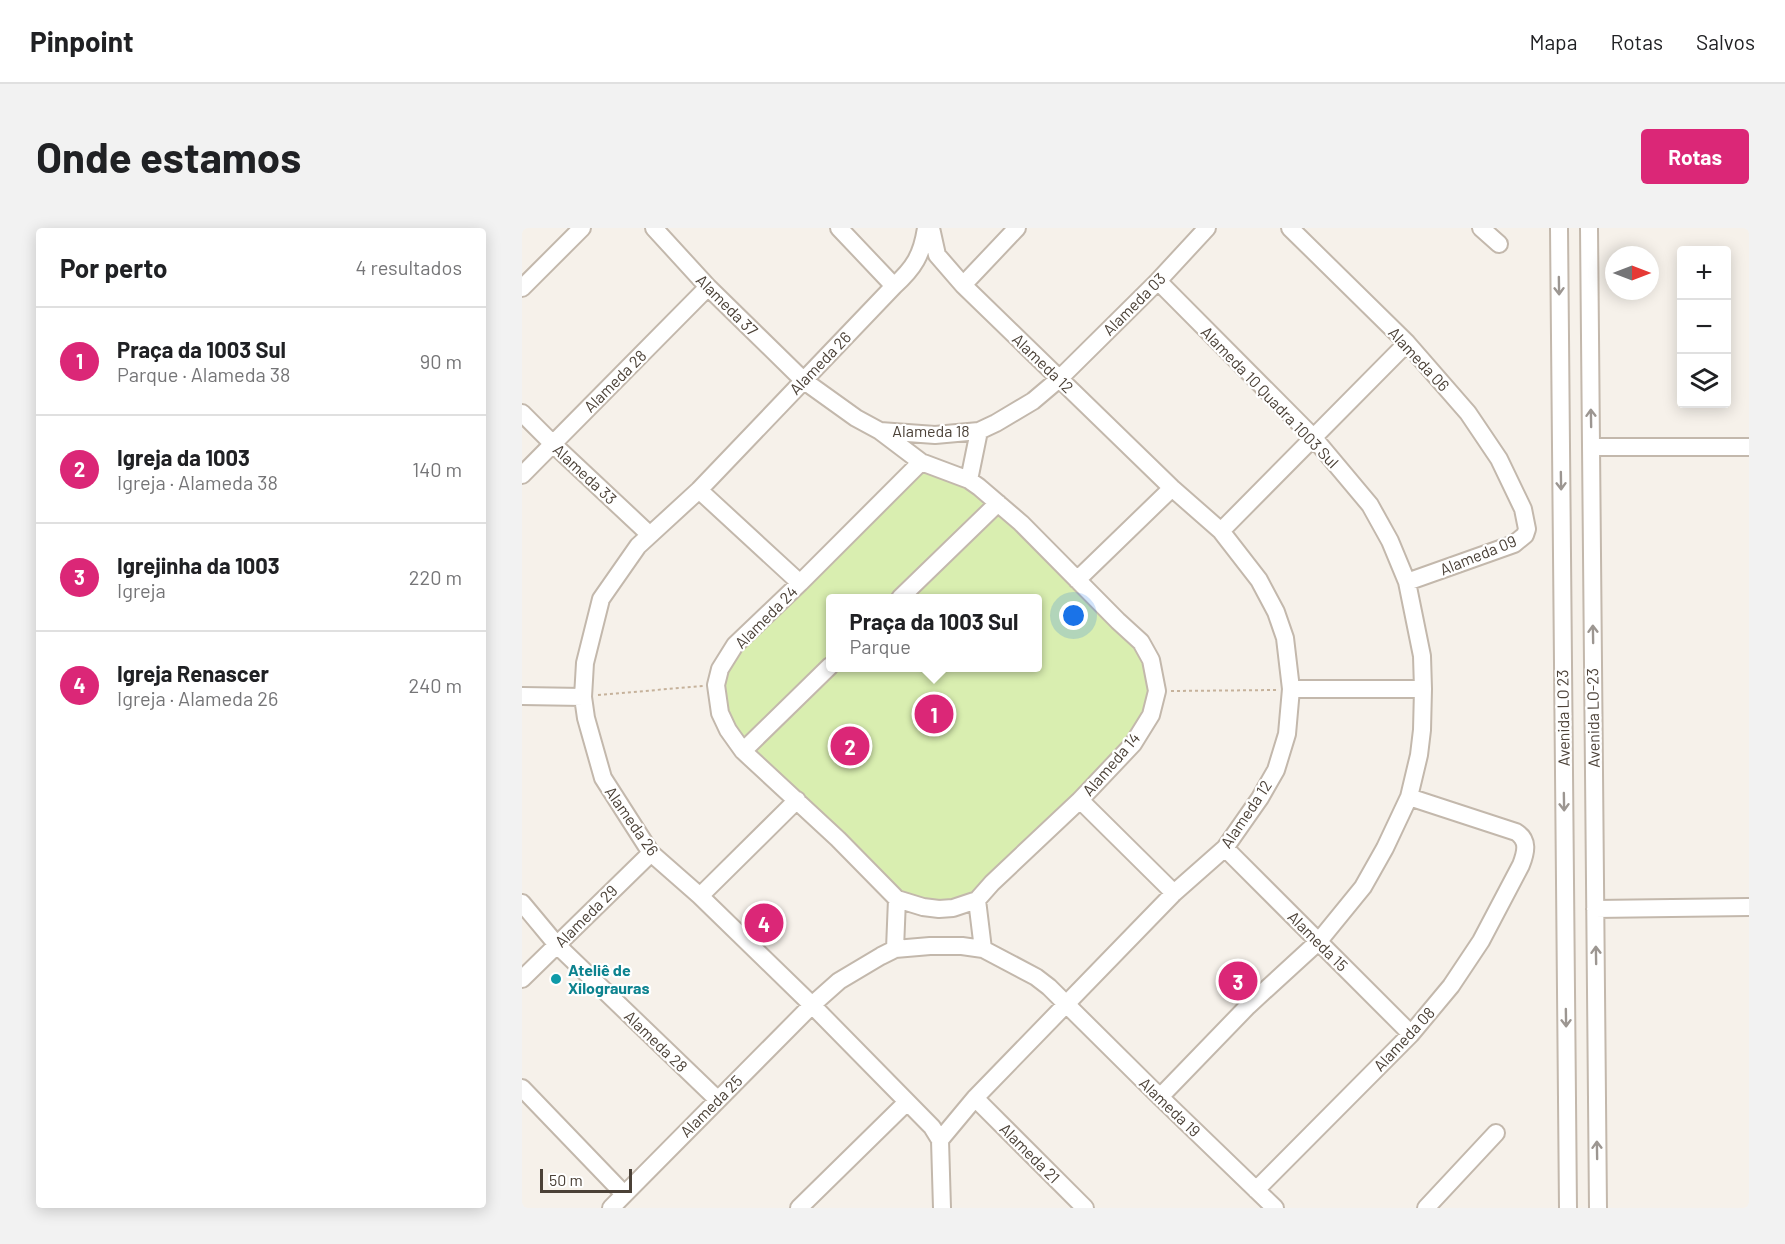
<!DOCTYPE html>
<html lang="pt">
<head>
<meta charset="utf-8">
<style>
	body { margin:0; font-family:Barlow,sans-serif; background:#f2f2f2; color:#202124 }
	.controls { position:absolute; right:18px; top:18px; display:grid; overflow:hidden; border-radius:6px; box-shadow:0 3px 15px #0003 }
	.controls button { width:54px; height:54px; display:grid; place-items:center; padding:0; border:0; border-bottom:2px solid #e0e0e0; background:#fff; color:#202124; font:30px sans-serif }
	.compass { position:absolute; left:1083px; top:18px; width:54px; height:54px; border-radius:50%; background:#fff; box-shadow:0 3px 15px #0003; rotate:90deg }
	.scale { position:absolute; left:18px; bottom:15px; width:92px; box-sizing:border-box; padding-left:6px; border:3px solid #4b4137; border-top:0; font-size:16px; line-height:21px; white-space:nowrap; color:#4b4137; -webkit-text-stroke:4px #fff; paint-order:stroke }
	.you { position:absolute; left:552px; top:388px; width:21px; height:21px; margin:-15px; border:4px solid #fff; border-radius:50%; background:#1a73e8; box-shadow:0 0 0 9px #1a73e833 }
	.badge { display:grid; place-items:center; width:39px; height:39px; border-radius:50%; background:#db2777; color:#fff; font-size:20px; font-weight:700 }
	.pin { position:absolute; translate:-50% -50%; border:3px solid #fff; box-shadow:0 2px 6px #0006 }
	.popup { position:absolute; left:304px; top:366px; width:216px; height:78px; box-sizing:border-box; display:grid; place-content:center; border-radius:6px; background:#fff; filter:drop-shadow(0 2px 4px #0005); font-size:20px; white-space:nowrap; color:#757577 }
	.popup b { font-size:22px; color:#202124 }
	.popup::after { content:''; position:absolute; left:50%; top:100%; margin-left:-12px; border:12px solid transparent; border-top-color:#fff }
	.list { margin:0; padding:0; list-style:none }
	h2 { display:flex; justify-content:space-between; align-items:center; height:78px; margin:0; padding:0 24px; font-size:26px }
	h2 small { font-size:20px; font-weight:400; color:#757577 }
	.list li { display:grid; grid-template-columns:39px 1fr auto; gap:18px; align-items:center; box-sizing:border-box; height:108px; padding:0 24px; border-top:2px solid #e0e0e0 }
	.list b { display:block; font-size:22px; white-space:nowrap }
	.list p { margin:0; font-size:20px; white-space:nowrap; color:#757577 }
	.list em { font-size:20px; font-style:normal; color:#757577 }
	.icon { flex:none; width:33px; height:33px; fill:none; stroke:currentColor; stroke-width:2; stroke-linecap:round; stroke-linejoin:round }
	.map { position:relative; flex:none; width:1227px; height:980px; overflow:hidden; border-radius:6px }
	header { display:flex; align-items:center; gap:36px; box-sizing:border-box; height:84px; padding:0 30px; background:#fff; border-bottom:2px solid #e0e0e0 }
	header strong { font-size:28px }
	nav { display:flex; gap:33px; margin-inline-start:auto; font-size:21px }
	.intro { display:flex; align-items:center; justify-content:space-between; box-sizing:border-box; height:144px; padding:0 36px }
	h1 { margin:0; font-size:42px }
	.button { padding:15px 27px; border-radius:6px; background:#db2777; color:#fff; font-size:21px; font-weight:700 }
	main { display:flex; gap:36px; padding:0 36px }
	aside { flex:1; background:#fff; border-radius:6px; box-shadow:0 3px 15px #0003 }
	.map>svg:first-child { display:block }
</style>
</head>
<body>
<header>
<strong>Pinpoint</strong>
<nav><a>Mapa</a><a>Rotas</a><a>Salvos</a></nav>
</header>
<div class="intro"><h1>Onde estamos</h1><a class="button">Rotas</a></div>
<main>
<aside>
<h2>Por perto<small>4 resultados</small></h2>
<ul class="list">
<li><span class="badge">1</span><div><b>Praça da 1003 Sul</b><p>Parque · Alameda 38</p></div><em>90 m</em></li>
<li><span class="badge">2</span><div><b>Igreja da 1003</b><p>Igreja · Alameda 38</p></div><em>140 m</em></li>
<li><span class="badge">3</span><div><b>Igrejinha da 1003</b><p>Igreja</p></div><em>220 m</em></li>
<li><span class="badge">4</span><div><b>Igreja Renascer</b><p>Igreja · Alameda 26</p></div><em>240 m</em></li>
</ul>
</aside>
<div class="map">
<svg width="1227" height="980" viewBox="0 0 1227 980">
	<rect width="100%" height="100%" fill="#f6f1ea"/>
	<path fill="#d9eeb0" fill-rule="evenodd" d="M399,234l48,18 161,152 23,37 -18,75 -160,157 -36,8 -42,-10 -160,-156 -21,-58 32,-54zM308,370h208v70h-208z"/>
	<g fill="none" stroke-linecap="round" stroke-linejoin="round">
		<g stroke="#c3b8ac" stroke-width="20">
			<path id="minor" d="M132,0l54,59 95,93 53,38 24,13 55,4 44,-4 17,-8 37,-22 26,-22 99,-98 49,-53
				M317,0l55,58
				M404,0c-4,27 -12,40 -32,58l-195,204 -61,56 -37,53 -16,64 -2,34 3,21 17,60 48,75 49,43 112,109 120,122 8,13 2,68
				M409,0l6,27 26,30 209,203 49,43 38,49 17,32 9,26 6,51 -4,45 -11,36 -16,28 -35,50 -51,45 -199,205 -35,42
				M768,0l117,115 61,70 31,46 24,50 4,20 -2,6 -11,9 -107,38
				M959,0l18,16
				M1037,0l9,980
				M1067,0l9,980
				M636,53l155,156 57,68 20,36 17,41 15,74 1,33 -1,41 -3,25 -10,42 -24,51 -22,39 -44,54 -71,65 -88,91
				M441,57l54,-57
				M0,60l60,-60
				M0,185l31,31 97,91
				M358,203l41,31 48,18 10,7 42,36 97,98 23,21 10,18 6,31 -6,24 -18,29 -53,56 -88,83 -15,17 -24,8 -14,1 -16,-2 -26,-8 -59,-60 -95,-88 -15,-21 -8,-17 -4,-28 4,-16 15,-24 65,-62 121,-121
				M1069,219h158
				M0,247l186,-188
				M447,252l10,-49
				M177,262l101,93
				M699,303l186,-188
				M555,352l95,-92
				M378,370l98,-95
				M769,461h132
				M0,468l61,1
				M221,523l87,-85
				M558,572l94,93
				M703,620l186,186
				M178,668l97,-96
				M455,672l6,49
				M0,675l35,42 161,155
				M1073,681l154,-2
				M373,721l2,-50
				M0,751l129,-126
				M0,860l102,106
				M453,870l110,110
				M734,962l155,-156 40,-48 30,-45 40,-76c5,-13 8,-25 -5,-33l-107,-35
				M89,980l201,-203 27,-24 42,-25 14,-7 35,-3h32l21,3 53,28 13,10 111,110 115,111
				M277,980l108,-106
				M904,980l70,-75"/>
		</g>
		<path stroke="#c6b29b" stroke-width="2" stroke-dasharray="3 3" stroke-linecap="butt" d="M649,463l106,-1
			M76,467l105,-9"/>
		<use href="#minor" stroke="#fff" stroke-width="16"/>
	</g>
	<defs><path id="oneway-shaft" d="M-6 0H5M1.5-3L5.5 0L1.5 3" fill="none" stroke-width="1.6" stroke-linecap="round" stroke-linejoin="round" transform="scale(1.5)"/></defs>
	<g stroke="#9c9691">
		<use href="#oneway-shaft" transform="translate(1037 58) rotate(89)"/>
		<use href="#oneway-shaft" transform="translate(1069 190) rotate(-91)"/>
		<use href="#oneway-shaft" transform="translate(1039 253) rotate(89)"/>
		<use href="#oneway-shaft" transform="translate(1071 406) rotate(-91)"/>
		<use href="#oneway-shaft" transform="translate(1042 574) rotate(89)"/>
		<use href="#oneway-shaft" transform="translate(1074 727) rotate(-91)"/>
		<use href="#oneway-shaft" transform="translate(1044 790) rotate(89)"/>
		<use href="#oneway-shaft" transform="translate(1075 922) rotate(-91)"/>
	</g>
	<circle fill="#0f9aa8" stroke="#fff" stroke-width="2" cx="34" cy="751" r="6"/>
	<g text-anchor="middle" stroke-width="4.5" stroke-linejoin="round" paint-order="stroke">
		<g font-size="16" fill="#4b4137" stroke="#fff">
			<text transform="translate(612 76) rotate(-45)" y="6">Alameda 03</text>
			<text transform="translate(205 77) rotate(45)" y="6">Alameda 37</text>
			<text transform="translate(897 131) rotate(47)" y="6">Alameda 06</text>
			<text transform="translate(298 135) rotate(-46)" y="6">Alameda 26</text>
			<text transform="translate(521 135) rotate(44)" y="6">Alameda 12</text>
			<text transform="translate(93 153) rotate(-45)" y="6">Alameda 28</text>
			<text transform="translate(748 169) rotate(46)" y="6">Alameda 10 Quadra 1003 Sul</text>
			<text x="409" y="209">Alameda 18</text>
			<text transform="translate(63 246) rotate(43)" y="6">Alameda 33</text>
			<text transform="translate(956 327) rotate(-22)" y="6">Alameda 09</text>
			<text transform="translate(244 389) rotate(-45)" y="6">Alameda 24</text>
			<text transform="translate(1041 490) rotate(-91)" y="6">Avenida LO 23</text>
			<text transform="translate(1071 490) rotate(-91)" y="6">Avenida LO-23</text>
			<text transform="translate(589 536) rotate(-49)" y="6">Alameda 14</text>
			<text transform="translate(724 586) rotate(-56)" y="6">Alameda 12</text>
			<text transform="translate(110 593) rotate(55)" y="6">Alameda 26</text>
			<text transform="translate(64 688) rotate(-45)" y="6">Alameda 29</text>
			<text transform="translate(796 713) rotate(45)" y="6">Alameda 15</text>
			<text transform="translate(882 811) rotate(-47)" y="6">Alameda 08</text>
			<text transform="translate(134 813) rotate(44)" y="6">Alameda 28</text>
			<text transform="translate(189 878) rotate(-45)" y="6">Alameda 25</text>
			<text transform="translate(648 879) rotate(44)" y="6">Alameda 19</text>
			<text transform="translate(508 925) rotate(45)" y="6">Alameda 21</text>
		</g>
		<g font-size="16" font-weight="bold" fill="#0d838f" stroke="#fff" text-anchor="start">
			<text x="46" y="748">Ateliê de<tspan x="46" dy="18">Xilograuras</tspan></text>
		</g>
	</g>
</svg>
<div class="controls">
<button>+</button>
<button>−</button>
<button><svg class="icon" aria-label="layers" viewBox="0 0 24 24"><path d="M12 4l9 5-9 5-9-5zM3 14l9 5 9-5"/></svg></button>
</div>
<svg class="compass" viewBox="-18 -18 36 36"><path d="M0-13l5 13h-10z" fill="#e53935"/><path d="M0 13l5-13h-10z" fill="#757577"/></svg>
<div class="scale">50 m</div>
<div class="you"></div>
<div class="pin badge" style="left:412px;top:486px">1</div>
<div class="popup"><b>Praça da 1003 Sul</b>Parque</div>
<div class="pin badge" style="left:328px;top:518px">2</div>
<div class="pin badge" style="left:716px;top:753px">3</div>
<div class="pin badge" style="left:242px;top:695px">4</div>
</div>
</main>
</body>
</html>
